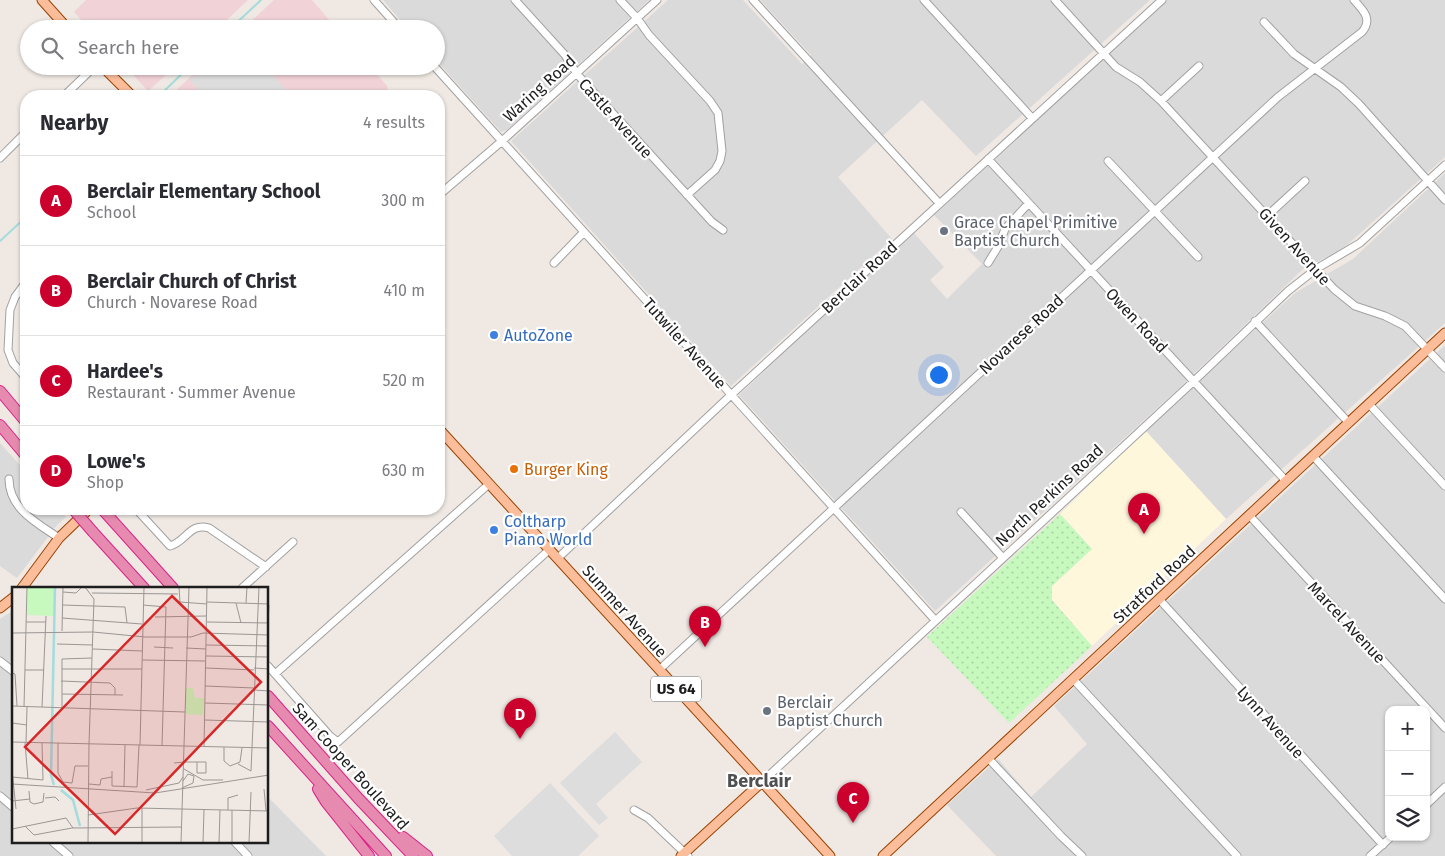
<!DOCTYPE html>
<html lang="en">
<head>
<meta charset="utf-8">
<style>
	body { margin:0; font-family:"Fira Sans",sans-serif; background:#f2f2f3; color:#2b2b33 }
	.controls { position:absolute; right:15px; bottom:15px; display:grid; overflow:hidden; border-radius:10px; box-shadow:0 1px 4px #0004 }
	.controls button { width:45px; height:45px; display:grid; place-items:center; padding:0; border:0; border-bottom:1px solid #e1e1e2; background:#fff; color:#2b2b33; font:25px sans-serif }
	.you { position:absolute; left:938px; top:374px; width:18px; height:18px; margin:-12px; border:4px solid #fff; border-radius:50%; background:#1a73e8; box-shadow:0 0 0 8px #1a73e833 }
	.badge { display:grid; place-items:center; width:32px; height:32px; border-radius:50%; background:#cb002c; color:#fff; font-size:16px; font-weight:700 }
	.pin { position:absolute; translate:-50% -41px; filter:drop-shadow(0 1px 2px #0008) }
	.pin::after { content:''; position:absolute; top:26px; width:18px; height:15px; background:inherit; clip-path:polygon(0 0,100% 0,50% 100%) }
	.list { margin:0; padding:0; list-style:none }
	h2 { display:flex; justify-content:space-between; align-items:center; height:65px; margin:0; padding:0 20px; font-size:21px }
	h2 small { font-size:16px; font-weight:400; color:#7c7c81 }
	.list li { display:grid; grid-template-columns:32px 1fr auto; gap:15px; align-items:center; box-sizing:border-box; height:90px; padding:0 20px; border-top:1px solid #e1e1e2 }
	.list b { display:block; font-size:19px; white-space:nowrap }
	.list p { margin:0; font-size:16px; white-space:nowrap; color:#7c7c81 }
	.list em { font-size:16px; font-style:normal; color:#7c7c81 }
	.icon { flex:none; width:28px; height:28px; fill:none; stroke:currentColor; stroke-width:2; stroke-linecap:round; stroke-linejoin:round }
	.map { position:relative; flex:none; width:1445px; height:856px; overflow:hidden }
	.search { position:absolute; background:#fff; box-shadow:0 1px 4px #0004; left:20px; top:20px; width:425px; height:55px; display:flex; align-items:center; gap:12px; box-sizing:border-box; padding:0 18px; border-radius:28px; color:#7c7c81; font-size:19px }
	.panel { position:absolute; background:#fff; box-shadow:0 1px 4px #0004; left:20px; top:90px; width:425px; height:425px; border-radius:20px }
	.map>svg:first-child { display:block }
</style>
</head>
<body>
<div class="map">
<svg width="1445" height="856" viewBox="0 0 1445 856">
	<defs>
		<pattern id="park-dots" width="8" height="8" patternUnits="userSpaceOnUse" patternTransform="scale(1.25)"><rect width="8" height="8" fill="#c7f9bf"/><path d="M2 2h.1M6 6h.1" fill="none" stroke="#aad5a4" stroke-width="1.8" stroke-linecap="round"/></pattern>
	</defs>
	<rect width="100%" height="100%" fill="#efe8e3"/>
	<path fill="#dbdadb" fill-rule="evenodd" d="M383,0h266l-142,130 -6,2 -65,-72v-31h-28z
		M668,0h75l59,64 9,-9 -51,-55h390l-174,156 -54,-56 -84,77 54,62 -161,147 -220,-245z
		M1167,0h278v157l-98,88 -16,10 -28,14 -126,121 -242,221 -196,-216 174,-163 31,35 -14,13 17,19 35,-35 -48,-49z
		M1445,173v150l-219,196 -81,-89 150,-137 58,-34z
		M1445,345v511h-449l-49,-51 51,-46 33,38 56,-53 -33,-38zM1389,710h37v127h-37z
		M0,443l26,29v37h33l7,8 -9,8 -40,53 -17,-12z
		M14,610v232h254v-45l58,59h-326v-237z"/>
	<path fill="#f0d2d7" d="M86,0h162l-31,29h-127l-16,-17z
		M274,0h38l25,29h-94z
		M125,66h51l-28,25z
		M202,66h168l17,20 2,10h-219z"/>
	<path fill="#fff7dc" d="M1145,430l81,89 -134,127 -40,-46v-14l40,-37 -32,-35z"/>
	<path fill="url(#park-dots)" d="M1060,514l32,35 -40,37v14l40,46 -83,77 -82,-86z"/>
	<path fill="#ddd" d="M204,66h60l28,30h-87l-16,-16z
		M615,732l27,30 -46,42 12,14 -9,7 -39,-42z
		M550,783l49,53 -21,20h-66l-18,-20z"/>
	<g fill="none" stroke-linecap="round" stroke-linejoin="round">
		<path stroke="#a3dcdd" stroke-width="2" d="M230,29l31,-29
			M159,96l31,-30
			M0,241l26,-24"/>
		<g stroke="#a1a1a1" stroke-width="9">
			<path id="minor" d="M374,0l26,29
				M515,0l50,55 12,19 135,148 11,8
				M620,0l17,18 12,17 61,66 8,12 4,38 -2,10 -5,9 -28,25
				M753,0l186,203
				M924,0l108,118
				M1055,0l61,67 24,15 21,19 173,188 21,17 30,10 20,10 40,42
				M1264,22l30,32 47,33 18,17 86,96
				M434,66l501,554
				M64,96l31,-30
				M1161,101l38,-35
				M0,158l26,-26
				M988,159l298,322
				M1108,161l90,96
				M439,195l63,-54 155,-141
				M1267,216l38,-35
				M554,263l30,-31
				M988,263l11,-18 6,-16 23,-25
				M26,282l-11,15 -5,13 -2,40 5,13 13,15
				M1255,321l94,102
				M1369,404l76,82
				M1313,456l132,143
				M9,479c0,30 28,44 50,59
				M136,509l34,37c16,-4 20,-24 39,-18l57,39
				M961,512l42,46
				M1249,515l196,213
				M558,558l173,-163 431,-395
				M242,588l51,-46
				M1159,599l224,246
				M0,661l14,11
				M268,666l62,70 8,6 212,-193
				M659,670l619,-573 84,-65c11,-13 1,-22 -8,-32
				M275,674l214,-190
				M1073,679l164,177
				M988,758l73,78 21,20
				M763,781l431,-400 94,-90 28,-22 44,-26 85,-78
				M0,796l14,12
				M1426,805l19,-18
				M634,810l14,8 40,38
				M53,842l16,14
				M235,842l13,14
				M1370,856l21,-19"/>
		</g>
		<g stroke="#974400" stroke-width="11">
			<path id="major" d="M42,0l26,29
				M102,66l30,30
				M439,429l391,427
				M22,588l37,-50 30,-29
				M0,608l14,-11
				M681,856l82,-75
				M883,856l562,-523"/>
		</g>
		<g stroke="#d92389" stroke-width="12">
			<path id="highway" d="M0,391l26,31
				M0,425l26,31
				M102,509l71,79
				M93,532l51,56
				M268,696l90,102 55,58
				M268,726l118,130
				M318,789l8,13 43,54
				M403,837l24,19"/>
		</g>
		<use href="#minor" stroke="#fff" stroke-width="7"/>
		<use href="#major" stroke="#fcbd9b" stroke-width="9"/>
		<use href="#highway" stroke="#e78aaf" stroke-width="10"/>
		<g stroke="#d92389" stroke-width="12" stroke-linecap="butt">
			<path id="highway-bridge" d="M73,509l20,23"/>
		</g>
		<use href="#highway-bridge" stroke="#e78aaf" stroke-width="10"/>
	</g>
	<g fill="#6b7280" stroke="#fff" stroke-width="2">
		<circle cx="944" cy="231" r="5"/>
		<circle cx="767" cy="711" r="5"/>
	</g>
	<g fill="#3f7fe0" stroke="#fff" stroke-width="2">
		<circle cx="494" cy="335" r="5"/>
		<circle cx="494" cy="530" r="5"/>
	</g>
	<circle fill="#e8710a" stroke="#fff" stroke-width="2" cx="514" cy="469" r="5"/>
	<g text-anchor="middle" stroke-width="4.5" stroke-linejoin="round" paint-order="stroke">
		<rect fill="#fff" stroke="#616161" stroke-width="1" x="651" y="676.5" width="50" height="25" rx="4"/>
		<g font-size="15" font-weight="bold" fill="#1d1d1d">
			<text x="676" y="694">US 64</text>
		</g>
		<g font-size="16" fill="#1d1d1d" stroke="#fff">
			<text transform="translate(539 88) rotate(-42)" y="6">Waring Road</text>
			<text transform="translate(616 118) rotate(48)" y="6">Castle Avenue</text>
			<text transform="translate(1295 246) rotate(48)" y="6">Given Avenue</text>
			<text transform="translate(859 277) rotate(-43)" y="6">Berclair Road</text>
			<text transform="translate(1137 320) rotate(47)" y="6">Owen Road</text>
			<text transform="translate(1021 334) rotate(-43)" y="6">Novarese Road</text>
			<text transform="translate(685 343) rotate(48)" y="6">Tutwiler Avenue</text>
			<text transform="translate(1049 495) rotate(-43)" y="6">North Perkins Road</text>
			<text transform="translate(1154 584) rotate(-43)" y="6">Stratford Road</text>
			<text transform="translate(625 611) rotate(48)" y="6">Summer Avenue</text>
			<text transform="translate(1347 622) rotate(47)" y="6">Marcel Avenue</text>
			<text transform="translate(1271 722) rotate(48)" y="6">Lynn Avenue</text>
			<text transform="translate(351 766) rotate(48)" y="6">Sam Cooper Boulevard</text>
		</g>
		<g font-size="16" fill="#5b616d" stroke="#fff" text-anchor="start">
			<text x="954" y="228">Grace Chapel Primitive<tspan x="954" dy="18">Baptist Church</tspan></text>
			<text x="777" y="708">Berclair<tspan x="777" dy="18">Baptist Church</tspan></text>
		</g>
		<g font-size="16" fill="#366cbe" stroke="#fff" text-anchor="start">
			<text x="504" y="341">AutoZone</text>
			<text x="504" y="527">Coltharp<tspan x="504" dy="18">Piano World</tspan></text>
		</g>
		<g font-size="16" fill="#c56008" stroke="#fff" text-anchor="start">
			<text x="524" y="475">Burger King</text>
		</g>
		<g font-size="18" font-weight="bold" fill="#505050" stroke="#fff">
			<text x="759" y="787">Berclair</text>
		</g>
	</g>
	<g transform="translate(12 587)">
		<rect width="256" height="256" fill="#efe8e3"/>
		<path d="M16,0h26v29l-27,-1zM174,101h7l2,10h9l-1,17 -17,-1z" fill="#c7f9bf"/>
		<path fill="none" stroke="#a3dcdd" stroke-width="2.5" d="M42,198l-3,-10 4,-188M49,203l12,10 7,26"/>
		<path fill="none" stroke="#9b9794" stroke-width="1" d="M73,0l9,12 -5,145M167,0l1,15 27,2M51,5l13,1 6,-6M80,6l86,1M195,15l62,2M224,16l5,20M234,16l1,-16M50,18l63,2 2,16M131,18l23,2 -4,139M143,30l51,-1M50,31l80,6M14,35h20M195,35l62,1M256,36l1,-18M50,44l1,-44M0,46l81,-1 52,5h46l12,-4 66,2M45,57l36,1M194,58l63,1M142,60l19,1M174,61l20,1M81,62l49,2M194,69l63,1M130,73l63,1M194,81l48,2M242,81l15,1M50,82h80M13,83h19M0,86l3,1 2,32M49,94l49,2 5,5v7M193,99l49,2M242,103l15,1M50,107l61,1M193,116l64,2M0,119l173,6M12,120l3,-120M30,120l4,-91M50,121v-49l30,-1M193,133l64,2M0,136l15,2M0,155l257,6M13,156l3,36M14,156l1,-36M46,156v30l5,9 9,1 3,-17h13M128,158l4,-158M172,159l5,-159M192,160l3,-160M212,160v14l6,5 10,-4 2,-14M162,176l10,-1h22v11h-9v-11M226,177l13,7 8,-184M172,182l19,11h20M0,183l4,39M100,184v15l25,1 2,-42M0,190l31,3 -1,-37M0,197l143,9 114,-18M77,197l11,1 1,-6 11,-2M112,200l1,-42M170,201l11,-5 1,-7 -6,-2 -5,7M252,202l2,22M134,203l33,-7 4,-6M17,204l1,11 4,2 9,-2 1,-9M33,211l10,-1 4,4M0,214l18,-2M216,223v-12l10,-3M76,228l49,-7 132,3M13,239l9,9 38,-7 110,-1M0,242l54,-11 7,10M76,256l1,-99M130,256v-35M169,256l3,-97M191,256l1,-34M207,256l1,-33M220,256v-33M237,256l2,-51"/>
		<path fill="#d62828" fill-opacity="0.15" stroke="#d62828" stroke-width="2.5" d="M160,9l89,86 -146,152 -90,-87z"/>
		<rect width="256" height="256" fill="none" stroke="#1d1d1d" stroke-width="2.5"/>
	</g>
</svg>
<div class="controls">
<button>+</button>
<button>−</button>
<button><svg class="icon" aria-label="layers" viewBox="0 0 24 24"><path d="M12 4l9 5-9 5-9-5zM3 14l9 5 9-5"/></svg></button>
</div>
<div class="you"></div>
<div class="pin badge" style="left:1144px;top:534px">A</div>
<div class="pin badge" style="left:705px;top:647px">B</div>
<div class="pin badge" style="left:853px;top:823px">C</div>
<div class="pin badge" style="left:520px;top:739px">D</div>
<div class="search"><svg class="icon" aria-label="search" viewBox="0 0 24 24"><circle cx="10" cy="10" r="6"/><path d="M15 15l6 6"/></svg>Search here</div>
<section class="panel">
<h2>Nearby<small>4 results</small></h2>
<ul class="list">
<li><span class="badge">A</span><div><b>Berclair Elementary School</b><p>School</p></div><em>300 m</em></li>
<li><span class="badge">B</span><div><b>Berclair Church of Christ</b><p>Church · Novarese Road</p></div><em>410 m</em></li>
<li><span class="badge">C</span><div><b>Hardee's</b><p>Restaurant · Summer Avenue</p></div><em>520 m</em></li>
<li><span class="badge">D</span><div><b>Lowe's</b><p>Shop</p></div><em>630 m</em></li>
</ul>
</section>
</div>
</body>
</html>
